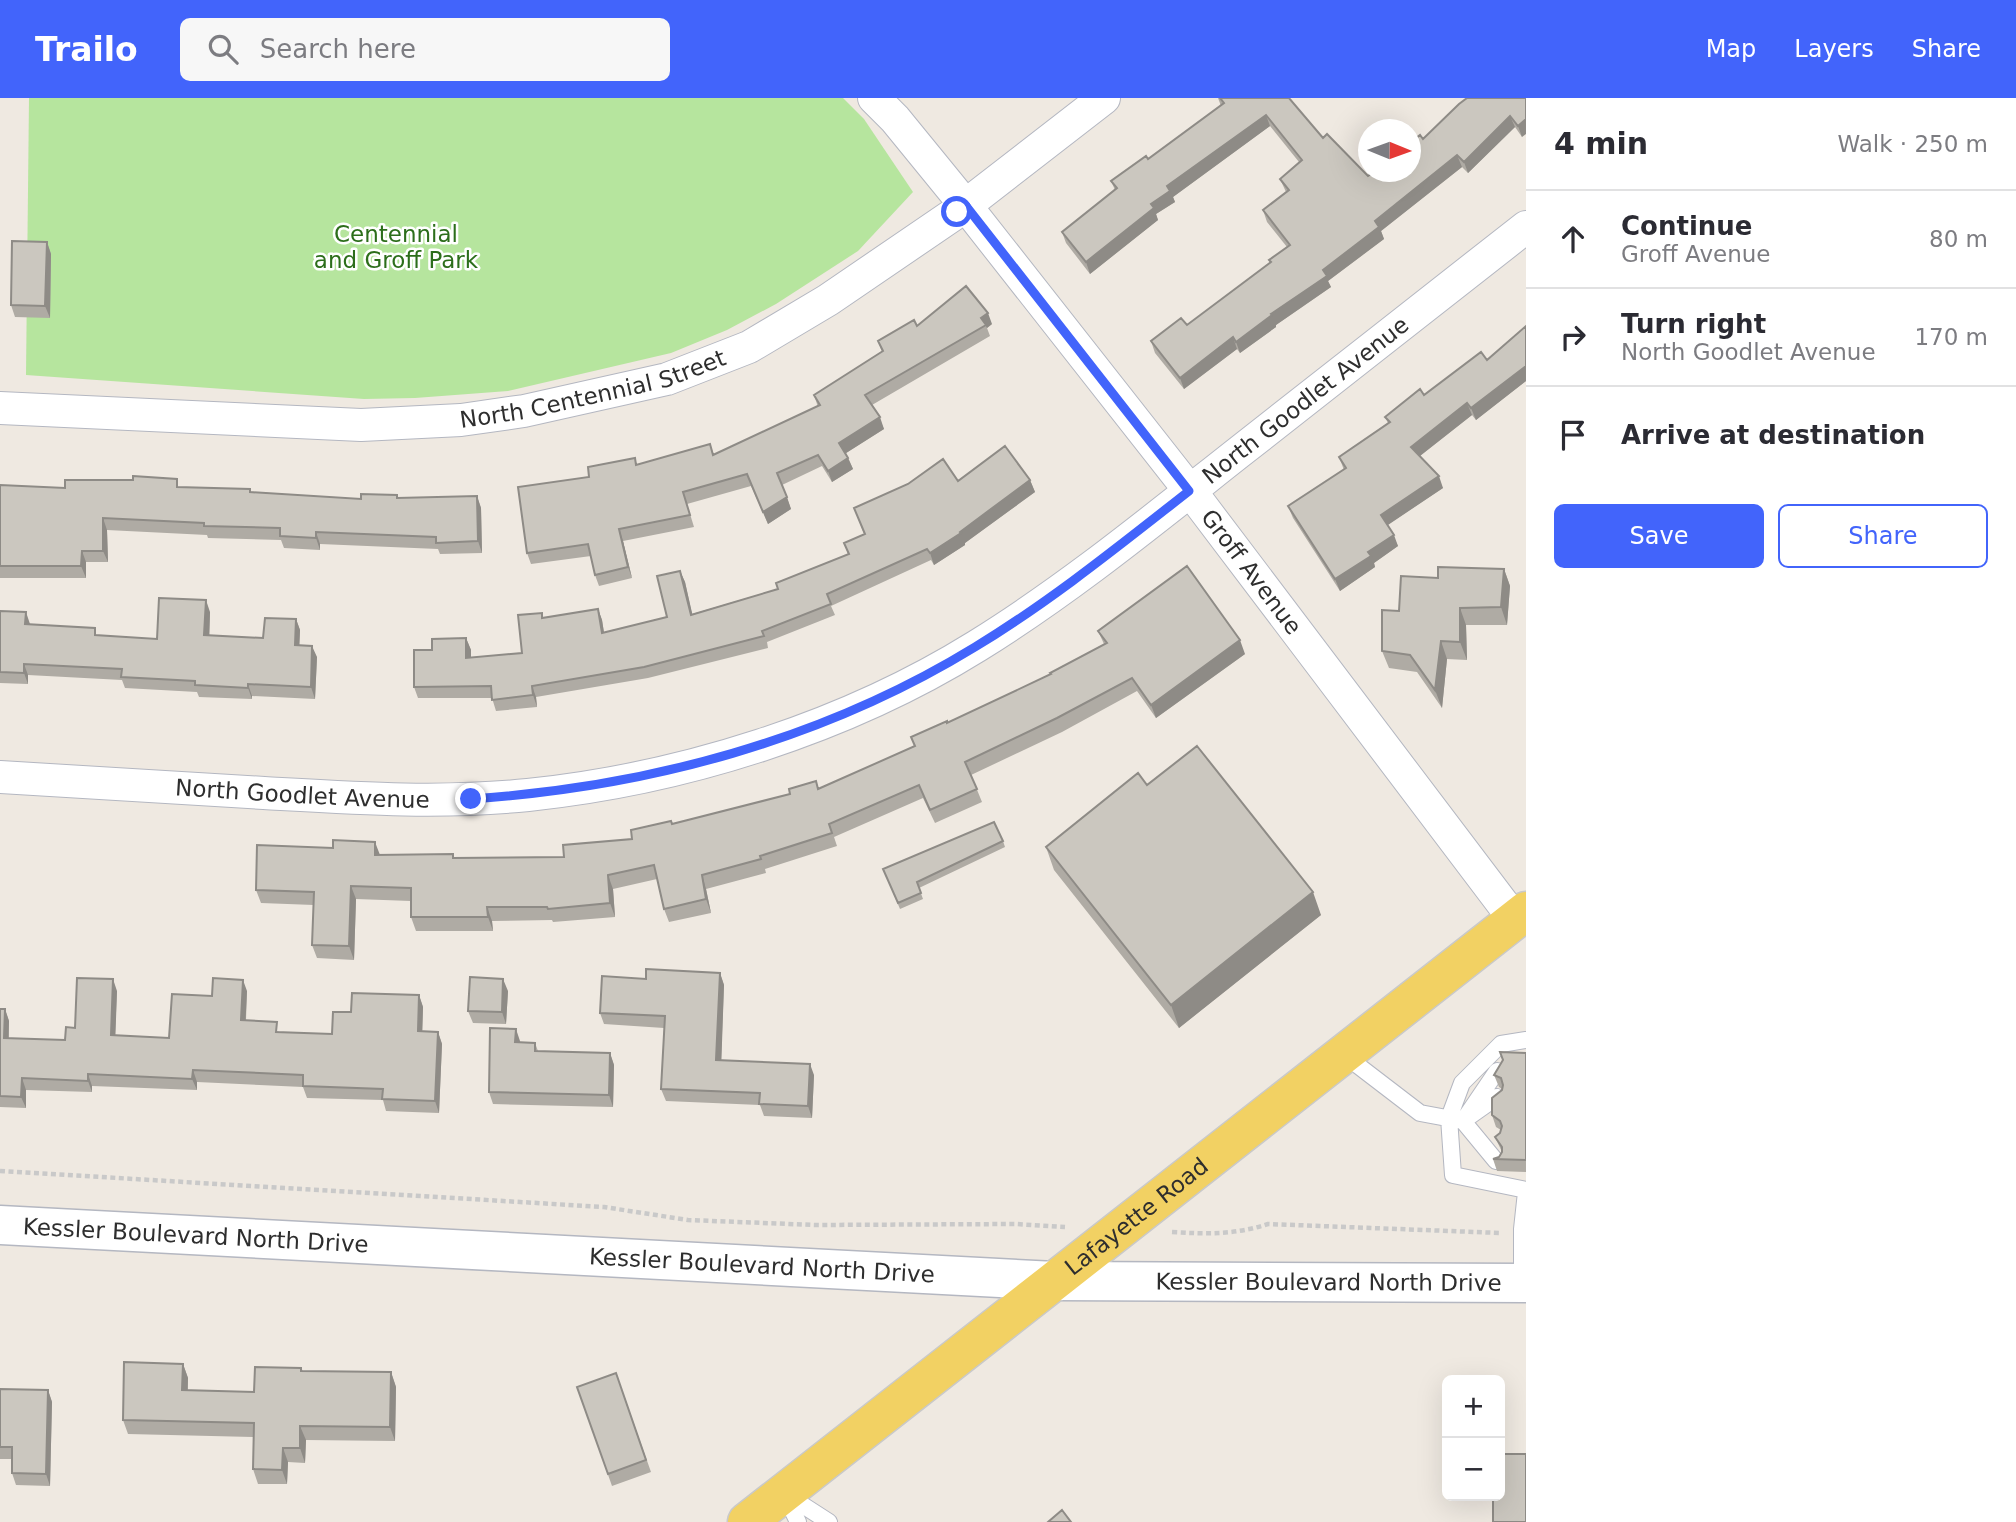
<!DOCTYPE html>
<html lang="en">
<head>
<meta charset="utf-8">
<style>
	body { margin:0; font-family:"DejaVu Sans",sans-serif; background:#f7f7f7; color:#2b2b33 }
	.controls { position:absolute; right:21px; bottom:21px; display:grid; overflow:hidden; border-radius:10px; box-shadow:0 7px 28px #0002 }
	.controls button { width:63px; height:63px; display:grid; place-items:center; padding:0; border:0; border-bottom:2px solid #e1e1e2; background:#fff; color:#2b2b33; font:35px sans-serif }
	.compass { position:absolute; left:1358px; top:21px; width:63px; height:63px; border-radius:50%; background:#fff; box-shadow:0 7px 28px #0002; rotate:91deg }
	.stop { position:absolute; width:21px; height:21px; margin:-16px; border:5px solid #4264fb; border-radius:50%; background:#fff }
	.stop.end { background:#4264fb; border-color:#fff; box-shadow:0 2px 7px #0008 }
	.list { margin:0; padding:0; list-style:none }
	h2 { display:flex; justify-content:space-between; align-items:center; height:91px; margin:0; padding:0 28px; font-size:30px }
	h2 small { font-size:23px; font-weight:400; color:#7c7c81 }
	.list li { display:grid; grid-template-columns:46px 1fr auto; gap:21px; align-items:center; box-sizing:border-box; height:98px; padding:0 28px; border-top:2px solid #e1e1e2 }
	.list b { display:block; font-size:26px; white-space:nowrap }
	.list p { margin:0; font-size:23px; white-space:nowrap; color:#7c7c81 }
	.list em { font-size:23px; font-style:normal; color:#7c7c81 }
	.actions { display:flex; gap:14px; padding:21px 28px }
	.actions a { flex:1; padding:16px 0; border:2px solid #4264fb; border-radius:10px; text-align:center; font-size:24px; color:#4264fb }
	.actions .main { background:#4264fb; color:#fff }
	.icon { flex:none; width:38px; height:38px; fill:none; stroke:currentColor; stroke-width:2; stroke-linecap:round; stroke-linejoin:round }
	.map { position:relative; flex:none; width:1526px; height:1424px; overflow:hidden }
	header { display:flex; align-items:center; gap:42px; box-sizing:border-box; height:98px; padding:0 35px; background:#4264fb; color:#fff }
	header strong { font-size:33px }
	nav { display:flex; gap:38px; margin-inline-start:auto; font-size:24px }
	.search { width:490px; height:63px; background:#f7f7f7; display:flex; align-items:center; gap:18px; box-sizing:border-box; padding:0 24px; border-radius:10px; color:#7c7c81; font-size:26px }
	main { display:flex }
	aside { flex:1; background:#fff }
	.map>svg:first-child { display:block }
</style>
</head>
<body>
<header>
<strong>Trailo</strong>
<div class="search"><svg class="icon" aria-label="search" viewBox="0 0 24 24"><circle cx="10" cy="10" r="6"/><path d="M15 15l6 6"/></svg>Search here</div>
<nav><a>Map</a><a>Layers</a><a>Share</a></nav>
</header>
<main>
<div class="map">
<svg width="1526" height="1424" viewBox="0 0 1526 1424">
	<rect width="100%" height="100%" fill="#efe9e1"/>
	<path fill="#b6e59e" d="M29,0h814l21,21 49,73 -55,59 -82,53 -49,26 -56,23 -163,38 -93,7 -51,1 -338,-24z"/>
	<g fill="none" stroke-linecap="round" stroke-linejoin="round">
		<g stroke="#b4b7c1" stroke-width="18">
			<path id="service" d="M1526,942l-25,4 -39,39 -13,35 4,57 73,15
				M1343,956l77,59 43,8 33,40
				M1497,999l-34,24 34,-50
				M1522,1185v-54l4,-37
				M784,1395l45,29
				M785,1397l13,27"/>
		</g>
		<g stroke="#b4b7c1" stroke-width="34">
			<g id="minor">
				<path id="s1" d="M874,0l21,21 71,87 235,299 314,415"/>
				<path id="s2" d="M0,310l361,17 100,-5 63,-9 143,-32 82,-32 79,-47 129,-88 147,-114"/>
				<path id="s3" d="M0,679c88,5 176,10 264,16 88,5 175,11 264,2 154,-16 317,-67 449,-149 92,-57 176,-126 261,-193 96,-75 192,-151 288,-226"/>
			</g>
		</g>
		<g stroke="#b4b7c1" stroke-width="41">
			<g id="secondary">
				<path id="s4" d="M0,1127l1055,56 471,2"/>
			</g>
		</g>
		<g stroke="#c9c9c9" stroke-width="41">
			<g id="primary">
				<path id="s5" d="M747,1424l779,-611"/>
			</g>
		</g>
		<path stroke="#c9c9c9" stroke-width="4.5" stroke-dasharray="5 3.5" stroke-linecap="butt" d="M0,1073l604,36 84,13 127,5 201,-1 49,3
			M1172,1134c35,2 62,3 96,-8l233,9"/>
		<use href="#service" stroke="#fff" stroke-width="16"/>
		<use href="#minor" stroke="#fff" stroke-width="32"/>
		<use href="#secondary" stroke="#fff" stroke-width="38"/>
		<use href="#primary" stroke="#f2d163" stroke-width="38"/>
	</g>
	<path fill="#afaba4" d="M1218,0h71l34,40 45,38 55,-37 103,-41 -4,39 -7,-10 -47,46 -6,-6 -81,64 3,8 -56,42 3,6 -55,38v2l-36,26 -3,-4 -53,40 -29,-36 -4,-12 36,-16 83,-62 -1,-3 18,-13 -20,-25 -4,-12 23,-18 -6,-13 19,-17 -29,-36 -97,71 2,5 -19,12 2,6 -68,54 -24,-31 -4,-11 53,-42 -4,-9 37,-22 73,-53z
		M47,144l4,12 -1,64 -35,-1 -4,-12z
		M992,226l-5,4 3,8 -118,69 12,24 -38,24 7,16 -21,13 -10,-16 -40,19 9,24 -23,15 -17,-38 -64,18 7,23 -71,14 9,37 -33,8 -4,-11 -4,-19 -60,8 -4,-11 62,-76 46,-19 2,7 73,-21 4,11 104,-48 -4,-12 68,-43 -4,-11 39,-15z
		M1526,228v55l-50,39 -4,-5 -52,41 23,32 -56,37 11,21 -24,17 1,4 -35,24 -47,-73 -5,-12 56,-36 -5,-13 49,-34 -3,-6 102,-57z
		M1030,382l5,12 -70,51v2l-31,20 -3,-5 -100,46 4,9 -68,27 1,6 -120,30 -112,19 1,10 -41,4 -4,-13h-74l-4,-11 18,-37 34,-12 5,12v8l51,-5 22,-35 54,-9 4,11 2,13 63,-16 13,-46 5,11 7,32 86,-25 70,-35 -4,-11 20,-9 -10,-26 104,-27z
		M0,387l65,3 115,-1 181,12 36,-4 1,3 79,-2 4,12 1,45 -42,1 -2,-5 -118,-5v6l-36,-2 -3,-8 -73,-2 -1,-3 -100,-5 1,32h-22v16h-86z
		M1504,471l6,17 -3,39h-41l1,35 -20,-1 -5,49 -25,-36 -28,-4 -7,-17 17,-40 39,-33z
		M0,513l30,14 68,10 59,4 53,-27 -1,24 54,2 33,-19 4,11 -1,15 18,12 -2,42 -63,-3v3l-53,-2 -2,-5 -72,-4 -3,-8 -94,-5v9l-28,-1z
		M1098,533l147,23 -89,64 -19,-27 -75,41 -91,43 11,27 -47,21 -12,-25 -89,39 3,9 -72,23 1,4 -60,16 5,24 -42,9 -5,-13 -7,-30 -44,10 2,28 -62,5 -1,-2 -60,1 1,10h-77l-5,-14v-16l-55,-2 -2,61 -37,-2 -5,-13 2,-40 -53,-2 -5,-13 77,-42 47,7 75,3 109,-1 68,-18 40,-15 147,-35 96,-43 -4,-9 36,-14 104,-49 53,-30z
		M1147,687l174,130 -142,113 -125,-158 -8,-23z
		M1003,743l2,6 -86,41 4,11 -23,10 -17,-40z
		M720,875l4,12 -3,75 93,15 -2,43 -48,-2 -4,-11 -94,-4 -5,-12 3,-61 -60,-4 -4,-11 46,-34z
		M117,893l-2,44 54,3 43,-42 35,-5 -1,29 34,12 52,2 19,-22 68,-17 4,12 -1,24 16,1 4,12 -3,69 -53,-2 -3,-11 -76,-2 -4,-11 -106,-5v8l-105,-4v6l-66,-2v18l-26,-1v-98h5l4,12v17l56,2 10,-12z
		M508,893l-2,33 -33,-1 -5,-12z
		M520,943v1l15,1 3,8 72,2 4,12 -1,42 -120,-3 -4,-12z
		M1526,955v119l-29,-1 -4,-12 6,-2 3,-5 -7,-15 5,-4 1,-3 -5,-3 -4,-12 10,-26 -3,-2 -5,-12z
		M183,1266l5,14v12l66,2 47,-24 2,3 88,1 5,15 -1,54 -89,-1 -1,23 -17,-1 -1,22h-29l-5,-15v-32l-125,-3 -5,-14z
		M616,1275l35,99 -39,14 -35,-99z
		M0,1291l48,1 4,12 -2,84 -34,-1 -4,-12v-14h-12z"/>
	<path fill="#8e8b86" d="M1266,17l4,11 -97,71 2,5 -19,12 2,6 -68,54 -4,-12 81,-76z
		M1510,18l5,11 -47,46 -4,-11z
		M1526,21v15l-4,3 -4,-11z
		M1457,57l5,12 -81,64 3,8 -56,42 3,6 -55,38v2l-36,26 -4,-11 87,-72 52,-49z
		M47,144l4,12 -1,64 -5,-12z
		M988,215l4,11 -5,4 -6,-10z
		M1233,239l4,12 -53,40 -4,-11z
		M1526,268v15l-50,39 -5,-12z
		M1467,305l5,12 -56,44 -5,-12z
		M880,319l4,12 -41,26 -4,-12z
		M848,360l5,11 -21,13 -4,-11z
		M1439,378l4,12 -58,39 -4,-12z
		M1030,382l5,12 -70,51v2l-31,20 -4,-12z
		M477,398l4,12 1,45 -4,-12z
		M787,399l4,12 -23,15 -5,-12z
		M103,420l4,12 1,32 -5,-11z
		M619,431l4,12 9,37 -4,-11z
		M316,434l4,12v6l-4,-12z
		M1394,437l4,11 -24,17 1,4 -35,24 -5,-12 33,-27z
		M82,453l4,11v16l-5,-12z
		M1504,471l6,17 -3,39 -6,-18z
		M680,473l5,11 10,44 -4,-11z
		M206,502l4,12 -1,35 -5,-12z
		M1460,510l6,17 1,35 -7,-18z
		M598,511l4,11 4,25 -4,-12z
		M26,514l4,12v12l-5,-12z
		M296,521l4,11 -1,27 -4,-12z
		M466,540l5,12v20l-5,-12z
		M1240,542l5,14 -89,64 -5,-13z
		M1441,543l6,18 -5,49 -7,-18z
		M312,548l5,11 -2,42 -4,-12z
		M24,566l4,11v9l-4,-11z
		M248,586l4,12v3l-4,-11z
		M532,588l4,11 1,10 -4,-12z
		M375,744l5,13h-5z
		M608,777l5,14 2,28 -5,-14z
		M702,777l4,14 5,24 -5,-14z
		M351,788l5,13 -2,61 -5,-14z
		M1313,794l8,23 -142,113 -8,-23z
		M487,809l5,14 1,10 -5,-14z
		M720,875l4,12 -3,87 -5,-12z
		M113,881l4,12 -2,56 -4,-12z
		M503,881l5,12 -2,33 -4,-12z
		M243,882l4,11 -2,41 -4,-12z
		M419,897l4,12 -1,36 -4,-12z
		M5,911l4,12 -1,29 -4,-12z
		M516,931l4,12v13l-5,-12z
		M438,934l4,12 -3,69 -4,-12z
		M610,955l4,12 -1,42 -4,-12z
		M810,966l4,11 -2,43 -4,-12z
		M193,972l4,12v8l-5,-11z
		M88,976l4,12v6l-4,-11z
		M22,980l4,12v18l-5,-11z
		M183,1266l5,14 -1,27 -5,-15z
		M391,1274l5,15 -1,54 -5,-14z
		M48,1292l4,12 -2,84 -4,-12z
		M300,1328l6,14 -1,23 -5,-15z
		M283,1350l5,14 -1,22 -5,-14z"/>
	<path fill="#cbc7bf" stroke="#8e8b86" stroke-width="2" d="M1220,0h69l34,40 4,-4 41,42 6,-4h36v-29l10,-8 3,4 36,-35 8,-6h59v21l-8,7 -8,-10 -46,46 -7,-7 -82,66 4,6 -56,43 4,6 -56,38 1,1 -36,27 -3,-5 -53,41 -29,-37 30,-23 6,7 84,-63 -2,-2 21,-15 -27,-35 26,-20 -9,-11 22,-19 -36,-45 -99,71 3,5 -19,13 3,4 -68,54 -24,-30 55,-44 -6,-7 35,-25 2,3 76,-56z
		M12,143l35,1 -2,64 -34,-1z
		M966,188l22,27 -7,5 5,7 -121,70 15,22 -41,26 9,15 -20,13 -10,-16 -41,18 10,24 -24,15 -16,-38 -64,18 7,23 -71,14 9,38 -33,8 -7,-31 -61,9 -9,-66 71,-10 -1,-10 47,-9 1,7 74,-21 3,11 107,-50 -6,-10 69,-44 -5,-10 36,-21 3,6z
		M1526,228v40l-55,42 -4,-5 -56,44 28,29 -58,39 13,20 -26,17 3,4 -36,23 -47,-73 58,-38 -7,-11 51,-35 -5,-5 35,-28 4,6 57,-43 6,8z
		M1005,348l25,34 -70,52 1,1 -31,20 -3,-4 -100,45 4,10 -69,27 2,5 -120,31 -112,19 1,9 -41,5 -1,-14 -77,1v-37h18v-11l34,-1v20l56,-5 -4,-38 24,-2v5l56,-9 4,24 65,-16 -10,-41 23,-5 11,44 87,-26 -2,-6 73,-29 -5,-11 21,-9 -11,-26 54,-24 35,-25 15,22z
		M133,378l44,3v8l73,2v3l111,7v-5l36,1v3l80,-2 1,45 -42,2v-6l-120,-5v6l-36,-2v-8l-76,-2v-3l-101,-5v33h-21l-1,15h-81v-81l65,3v-8h68z
		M1187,468l53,74 -89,65 -19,-27 -75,40 -92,44 12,27 -47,21 -11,-25 -90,39 3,9 -72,23 1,3 -59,16 4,24 -42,10 -10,-44 -46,10 2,28 -62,6 -1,-2h-60l1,10h-77v-29l-60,-2 -2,60 -37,-1 2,-53 -58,-2 1,-45 76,3v-8l42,2v13l78,-1v4l111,-1 -1,-12 69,-6 -1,-9 40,-9 1,3 118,-30 -1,-5 27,-8 2,8 97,-43 -4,-9 36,-16v2l104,-49 -1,-1 57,-30 -9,-12z
		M1438,469l66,2 -3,38 -41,1v34l-19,-1 -6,49 -25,-35 -28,-4v-41l17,1 2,-35 37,2z
		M159,500l47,2 -2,35 59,3 2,-20 31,1 -1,26 17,1 -1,41 -63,-3v4l-53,-3v-4l-74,-4 1,-8 -98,-5v9l-24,-1v-61l26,1 -1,12 70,4v7l62,4z
		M1197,648l116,146 -142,113 -125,-158 92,-74 9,12z
		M994,724l9,19 -86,41 4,11 -23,10 -15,-34z
		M646,871l74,4 -4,87 94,4 -2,42 -49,-2 1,-11 -99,-4 4,-73 -65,-3 2,-37 44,3z
		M470,879l33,2 -1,33 -34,-1z
		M77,880l36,1 -2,56 58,3 3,-44 40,2 1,-18 30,2 -2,40 36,2 -1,10 56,2 1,-22h18l1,-19 67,2 -1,36 20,1 -3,69 -53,-2 1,-10 -80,-3v-11l-110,-5 -1,9 -104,-5v7l-66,-3 -1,19 -21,-1v-87h5l-1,29 61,2 1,-13 9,1z
		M490,930l26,1 -1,13 20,1v8l75,2 -1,42 -120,-3z
		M1500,954l26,1v107l-33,-1 6,-2 3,-5v-5l-7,-10 5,-4 2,-7 -2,-5 -8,-6v-17l10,-8 1,-5 -2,-7 -7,-3 9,-15z
		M124,1264l59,2 -1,26 72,2 1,-25 46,1v3l90,1 -1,55 -90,-1v22h-17l-1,22 -29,-1 1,-46 -131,-3z
		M616,1275l30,87 -38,14 -31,-87z
		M0,1291l48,1 -2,84 -34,-1v-26h-12z
		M1500,1356h26v68h-33v-26h7z
		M1062,1412l9,12h-23z"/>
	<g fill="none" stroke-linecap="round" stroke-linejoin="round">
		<path stroke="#4264fb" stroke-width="9" d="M471,701c177,-12 352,-59 504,-152 76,-46 145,-102 214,-156l-223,-285 -9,6"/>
	</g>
	<g text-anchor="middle" stroke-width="5" stroke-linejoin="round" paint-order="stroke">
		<g font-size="23" fill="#2c6e1b" stroke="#fff">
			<text x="396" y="144">Centennial<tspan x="396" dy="26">and Groff Park</tspan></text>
		</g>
		<g font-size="23" fill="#2e2e2e" stroke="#fff">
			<text dy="8" stroke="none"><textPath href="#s2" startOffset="597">North Centennial Street</textPath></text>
			<text dy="8" stroke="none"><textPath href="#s3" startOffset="1416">North Goodlet Avenue</textPath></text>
			<text dy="8" stroke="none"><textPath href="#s1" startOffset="606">Groff Avenue</textPath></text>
			<text dy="8" stroke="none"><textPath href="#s3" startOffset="303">North Goodlet Avenue</textPath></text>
			<text dy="8" stroke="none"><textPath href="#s5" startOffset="495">Lafayette Road</textPath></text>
			<text dy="8" stroke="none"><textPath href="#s4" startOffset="196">Kessler Boulevard North Drive</textPath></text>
			<text dy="8" stroke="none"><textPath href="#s4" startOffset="763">Kessler Boulevard North Drive</textPath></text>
			<text dy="8" stroke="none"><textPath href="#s4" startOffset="1330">Kessler Boulevard North Drive</textPath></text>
		</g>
	</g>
</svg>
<div class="controls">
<button>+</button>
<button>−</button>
</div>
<svg class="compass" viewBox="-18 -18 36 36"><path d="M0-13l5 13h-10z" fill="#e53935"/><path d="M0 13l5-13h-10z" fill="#7c7c81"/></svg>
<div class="stop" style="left:957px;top:114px"></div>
<div class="stop end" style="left:471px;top:701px"></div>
</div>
<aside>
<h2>4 min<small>Walk · 250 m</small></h2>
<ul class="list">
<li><svg class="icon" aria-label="ahead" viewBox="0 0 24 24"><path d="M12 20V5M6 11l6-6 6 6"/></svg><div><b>Continue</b><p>Groff Avenue</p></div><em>80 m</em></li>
<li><svg class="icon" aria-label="right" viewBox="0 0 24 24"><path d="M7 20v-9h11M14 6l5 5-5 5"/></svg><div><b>Turn right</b><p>North Goodlet Avenue</p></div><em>170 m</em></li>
<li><svg class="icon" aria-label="arrive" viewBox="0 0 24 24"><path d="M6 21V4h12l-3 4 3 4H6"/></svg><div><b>Arrive at destination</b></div></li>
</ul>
<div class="actions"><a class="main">Save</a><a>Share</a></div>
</aside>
</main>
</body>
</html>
